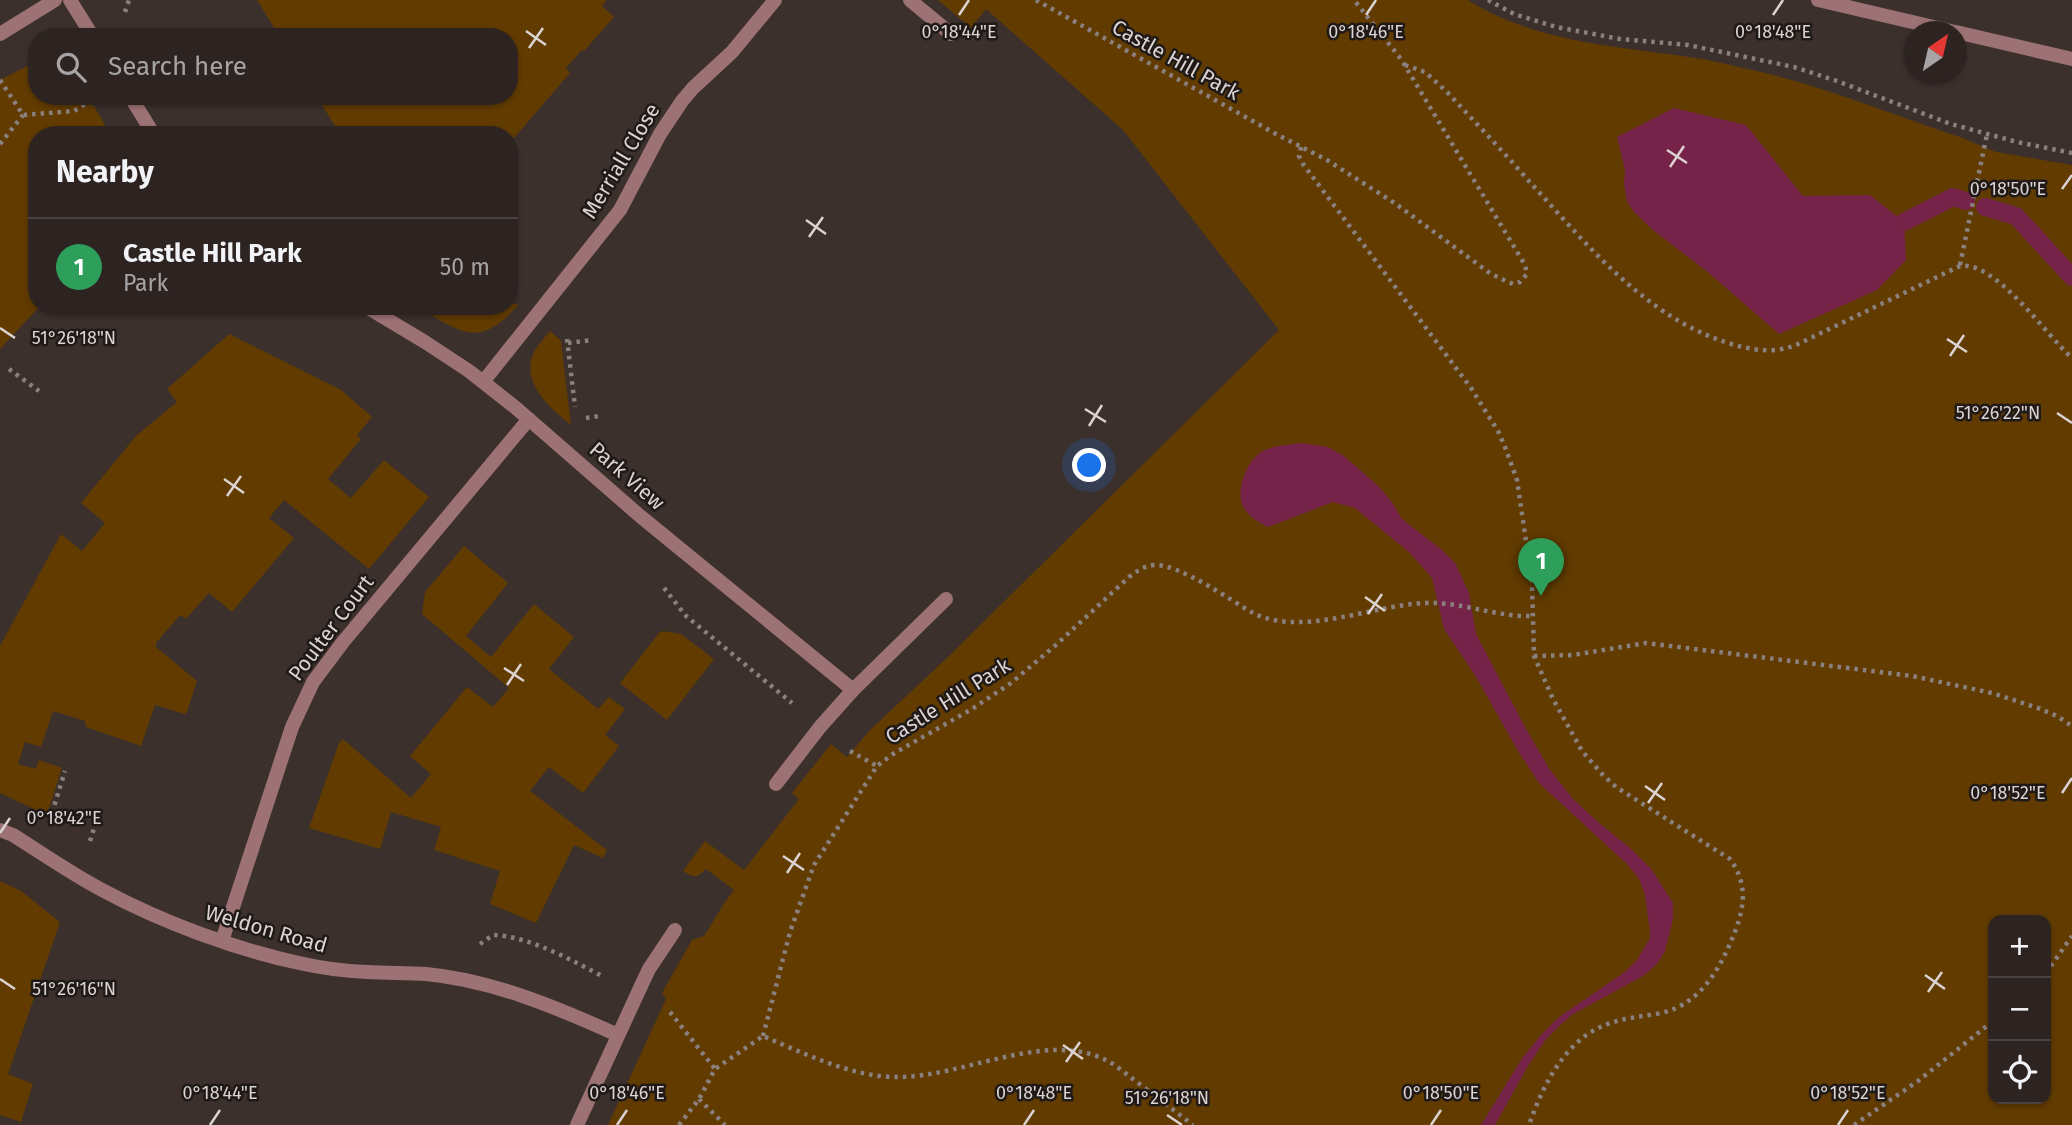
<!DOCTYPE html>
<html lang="en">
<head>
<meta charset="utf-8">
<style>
	body { margin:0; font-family:"Fira Sans",sans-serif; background:#39302f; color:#f1f3f6 }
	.controls { position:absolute; right:21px; bottom:21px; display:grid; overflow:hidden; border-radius:14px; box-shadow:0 2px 5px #0004 }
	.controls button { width:63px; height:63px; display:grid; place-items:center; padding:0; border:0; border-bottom:2px solid #484140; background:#2d2422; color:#f1f3f6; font:35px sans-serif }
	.compass { position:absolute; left:1904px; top:21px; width:63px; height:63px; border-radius:50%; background:#2d2422; box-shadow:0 2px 5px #0004; rotate:34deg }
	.you { position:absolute; left:1090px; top:466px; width:24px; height:24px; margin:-18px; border:5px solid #fff; border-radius:50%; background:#1a73e8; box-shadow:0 0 0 10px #1a73e833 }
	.badge { display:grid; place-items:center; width:46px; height:46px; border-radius:50%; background:#a0c92b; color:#fff; font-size:23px; font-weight:700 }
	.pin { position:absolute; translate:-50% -58px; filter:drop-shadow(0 2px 4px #0008) }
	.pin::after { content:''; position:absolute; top:37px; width:24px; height:21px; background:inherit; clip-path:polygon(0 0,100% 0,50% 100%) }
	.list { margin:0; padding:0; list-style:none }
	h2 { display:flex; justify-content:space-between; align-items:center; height:91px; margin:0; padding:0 28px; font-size:30px }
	h2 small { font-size:23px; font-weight:400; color:#a7a4a5 }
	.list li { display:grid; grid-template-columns:46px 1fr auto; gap:21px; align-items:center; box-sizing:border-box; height:98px; padding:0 28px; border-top:2px solid #484140 }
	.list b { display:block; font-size:26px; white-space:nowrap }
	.list p { margin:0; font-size:23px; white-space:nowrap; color:#a7a4a5 }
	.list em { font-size:23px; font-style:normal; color:#a7a4a5 }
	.icon { flex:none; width:38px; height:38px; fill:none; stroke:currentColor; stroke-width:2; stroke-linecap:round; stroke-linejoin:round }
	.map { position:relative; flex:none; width:2072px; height:1125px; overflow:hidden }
	.search { position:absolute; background:#2d2422; box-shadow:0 2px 5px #0004; left:28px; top:28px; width:490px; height:77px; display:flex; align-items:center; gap:18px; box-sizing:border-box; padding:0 24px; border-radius:28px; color:#a7a4a5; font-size:26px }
	.panel { position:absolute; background:#2d2422; box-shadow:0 2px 5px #0004; left:28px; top:126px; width:490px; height:189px; border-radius:28px }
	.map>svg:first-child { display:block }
</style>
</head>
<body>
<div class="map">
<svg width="2072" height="1125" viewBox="0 0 2072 1125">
	<rect width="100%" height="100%" fill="#3c302d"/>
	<path fill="#613b00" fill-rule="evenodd" d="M257,0h350l-5,6 12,11 -30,34 -2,-1 -16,18 4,5 -56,65 -2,-1 -3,2v-4h-168l-25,-39h193v-59h-229z
		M938,0h530c66,42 146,46 221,57 23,3 45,9 68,14 70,16 136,44 203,66l36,15 76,13v960h-1464l58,-126 -4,-6 30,-53 12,-4 21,-34 9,-12 -28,-21 -8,7h-6l-9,-5 22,-30 39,29 55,-71 -7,-6 39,-49 16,13 23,-27 79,-74 330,-326 -156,-200 -137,-121 -15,19zM1993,920h53v179h-53z
		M37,61v35h51l23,39h-74v171h3l-40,43v-269z
		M509,302l9,3c-35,40 -52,32 -93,6l32,-5h52z
		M550,331l11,10 10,84c-20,-16 -50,-41 -38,-71 4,-8 11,-16 17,-23z
		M229,334l112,56 31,27 -15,18 4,4 -33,40 23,19 33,-38 45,37 -60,72 -85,-69 -15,18 25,20 -62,74 -23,-19 -23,26 -6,-4 -24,28v4l41,34 -10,31 -2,2 -30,-9 -14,41 -55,-19 -1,-6 -32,-10 -12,36 -16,-5 -7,22 18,5 3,-9 23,8 -15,47 -47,-22v-147l61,-112 21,17 23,-28 -24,-20 55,-67 41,-34 -10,-13z
		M464,546l44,37 -42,53 25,21 43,-53 40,33 -25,32 49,40 11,-12 16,12 -20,26 14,11 -36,47 -34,-26 -19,24 77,59 -4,8 -29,-13 -38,78 -46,-19 10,-33 -66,-21 7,-23 -50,-15 -11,37 -71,-21 30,-85 4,-4 68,59 20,-24 -21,-18 57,-69 26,20 16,-19 -87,-74 3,-22z
		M663,631l18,3 33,25 -47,61 -47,-37 39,-50z
		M0,881l21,10 39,31 -52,152 25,10 -12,38 -21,-7z"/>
	<path fill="#762349" d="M1674,108l72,17 57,71 67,-1 34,27 2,38 -29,30 -98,44 -70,-61 -56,-43 -19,-18 -7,-11 -3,-17 1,-14 -8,-33z
		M1302,443l26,4 16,9 34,30 14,16 10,17 40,31 13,13 14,30 7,41 50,95 24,41 23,29 26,24 31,25 22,22 21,33v16l-8,32 -8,13 -14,12 -70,38 -16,14 -11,11 -18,27 -33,59h-14l42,-68 18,-22 18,-18 66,-45 12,-12 13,-22v-6l-5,-37 -3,-9 -4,-9 -11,-13 -88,-81 -21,-32 -43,-76 -31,-46 -12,-51 -22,-25 -55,-45 -22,-6 -65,25c-12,-6 -25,-14 -27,-27 -3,-16 8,-42 22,-49 12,-6 26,-6 39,-8z"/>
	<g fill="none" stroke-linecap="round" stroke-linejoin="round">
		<path stroke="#762349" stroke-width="18" d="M1985,207l31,9 56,61
			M1904,222l49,-25 13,4"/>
		<path stroke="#8a807e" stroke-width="4.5" stroke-dasharray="3.5 5" stroke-linecap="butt" d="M1036,0l240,134 51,26 69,44 95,70 22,10 7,-2 7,-8 -2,-9 -124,-206 -47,-59
			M1488,0l26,14 42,13 64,12 68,6 106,22 40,13 117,44 66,18 55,11
			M125,12l4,-12
			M1405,65l20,7 22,20c27,29 54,57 80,87 58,63 116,137 201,164 22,7 46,11 68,2l164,-79c35,-6 87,70 112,92
			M0,80l23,35 51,-4 18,-11
			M0,144l23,-29
			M1301,147l-2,9 4,8 168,224 27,43 7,16 12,33 15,102 2,74 19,43 29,52 21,24 13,12 114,72c17,23 15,45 6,70 -15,39 -36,78 -80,85 -26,4 -49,6 -71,22 -28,21 -45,57 -56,89
			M1960,265l27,-131
			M126,306l2,2
			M317,306l11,6
			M567,339l8,68
			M568,343l25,-3
			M9,369l30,22
			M586,418l13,-2
			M664,588l22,28 106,87
			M1534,656l39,-1 73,-12 266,33 80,17 46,15 19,8 15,10
			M850,751l27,15
			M52,813l13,-42
			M90,841l5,-16
			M480,944l13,-9c36,1 80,26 111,42
			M2046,973l26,-37
			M670,1012l45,57
			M763,1036l27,-104 24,-67 63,-99 16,-12 79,-45 39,-26 46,-39 72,-67c8,-6 15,-11 25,-12 26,-1 76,35 99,48 53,26 126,-12 182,-10 32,1 64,14 96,13
			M699,1099l26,26
			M679,1125l20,-26 16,-30 48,-33c40,17 89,41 133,41 70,1 158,-53 220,-11l77,59
			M1854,1125l64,-44 75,-60"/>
		<path stroke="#9d7275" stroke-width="14" d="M641,986l8,-17 26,-39"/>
		<path stroke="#9d7275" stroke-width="14" d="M70,0l23,37
			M910,0l41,34
			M0,34l55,-34
			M130,96l24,39
			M365,306l60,36 44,29 47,37 124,108 213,174
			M483,382l137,-172 40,-76 22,-33 11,-13 39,-36 43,-52
			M776,784l44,-57 33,-37 93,-91
			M0,830l13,5c30,19 60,40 91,56 58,31 130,58 195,72 22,5 45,8 68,9 20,1 39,1 59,2 66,6 132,34 192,61
			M222,941l70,-214 21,-45 30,-40 186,-223
			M577,1125l64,-139"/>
		<path stroke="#9d7275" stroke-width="14" d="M1818,0l137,32
			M1956,32l116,27"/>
	</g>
	<path fill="none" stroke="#dbd3d1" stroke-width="2.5" d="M959,15l10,-15M1366,15l10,-15M1773,15l10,-15M526,31l20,14M529,48l14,-20M1667,150l20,13M1670,167l14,-21M2062,189l10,-14M806,220l20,14M809,237l14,-20M0,328l15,10M1947,339l20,13M1950,356l14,-21M1085,409l21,13M2057,413l15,10M1089,426l13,-21M224,479l20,14M227,496l14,-20M1365,597l20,14M1368,614l14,-20M504,668l20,13M507,685l14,-21M1645,786l20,14M2062,793l10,-15M1648,803l14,-20M0,833l10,-15M783,856l21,14M787,873l13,-20M1925,975l20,14M0,979l15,10M1928,992l14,-20M1063,1045l20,14M1066,1062l14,-20M1167,1115l15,10M210,1125l10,-15M617,1125l10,-15M1024,1125l10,-15M1431,1125l10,-15M1838,1125l10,-15"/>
	<g text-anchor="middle" stroke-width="5" stroke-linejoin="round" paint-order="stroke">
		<g font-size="21" fill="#dbd3d1" stroke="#1f1918">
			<text transform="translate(1176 60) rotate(29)" y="7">Castle Hill Park</text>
			<text transform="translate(621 161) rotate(-59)" y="7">Merriall Close</text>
			<text transform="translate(627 476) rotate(41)" y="7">Park View</text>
			<text transform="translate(331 628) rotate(-53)" y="7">Poulter Court</text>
			<text transform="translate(948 701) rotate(-32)" y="7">Castle Hill Park</text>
			<text transform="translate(266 929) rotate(16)" y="7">Weldon Road</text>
		</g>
	</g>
	<g font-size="18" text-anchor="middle" fill="#dbd3d1" stroke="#1f1918" stroke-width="5" stroke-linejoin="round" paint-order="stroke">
		<text x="959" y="38">0°18'44"E</text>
		<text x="1366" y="38">0°18'46"E</text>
		<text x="1773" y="38">0°18'48"E</text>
		<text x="2008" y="195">0°18'50"E</text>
		<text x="74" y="344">51°26'18"N</text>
		<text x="1998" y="419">51°26'22"N</text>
		<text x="2008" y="799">0°18'52"E</text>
		<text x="64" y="824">0°18'42"E</text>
		<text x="74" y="995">51°26'16"N</text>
		<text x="220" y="1099">0°18'44"E</text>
		<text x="627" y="1099">0°18'46"E</text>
		<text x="1034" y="1099">0°18'48"E</text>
		<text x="1441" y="1099">0°18'50"E</text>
		<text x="1848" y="1099">0°18'52"E</text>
		<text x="1167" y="1104">51°26'18"N</text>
	</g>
</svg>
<div class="controls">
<button>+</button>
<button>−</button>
<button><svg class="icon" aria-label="locate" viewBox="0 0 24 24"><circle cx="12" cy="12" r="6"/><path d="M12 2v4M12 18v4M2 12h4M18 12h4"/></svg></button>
</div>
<svg class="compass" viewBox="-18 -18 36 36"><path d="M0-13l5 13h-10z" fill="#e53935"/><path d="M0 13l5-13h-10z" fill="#a7a4a5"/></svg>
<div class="you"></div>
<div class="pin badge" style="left:1541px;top:596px;background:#2e9e5b">1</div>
<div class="search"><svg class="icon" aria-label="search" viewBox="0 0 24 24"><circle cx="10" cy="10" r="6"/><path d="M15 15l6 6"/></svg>Search here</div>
<section class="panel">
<h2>Nearby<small></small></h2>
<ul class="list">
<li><span class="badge" style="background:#2e9e5b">1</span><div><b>Castle Hill Park</b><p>Park</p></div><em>50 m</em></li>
</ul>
</section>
</div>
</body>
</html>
